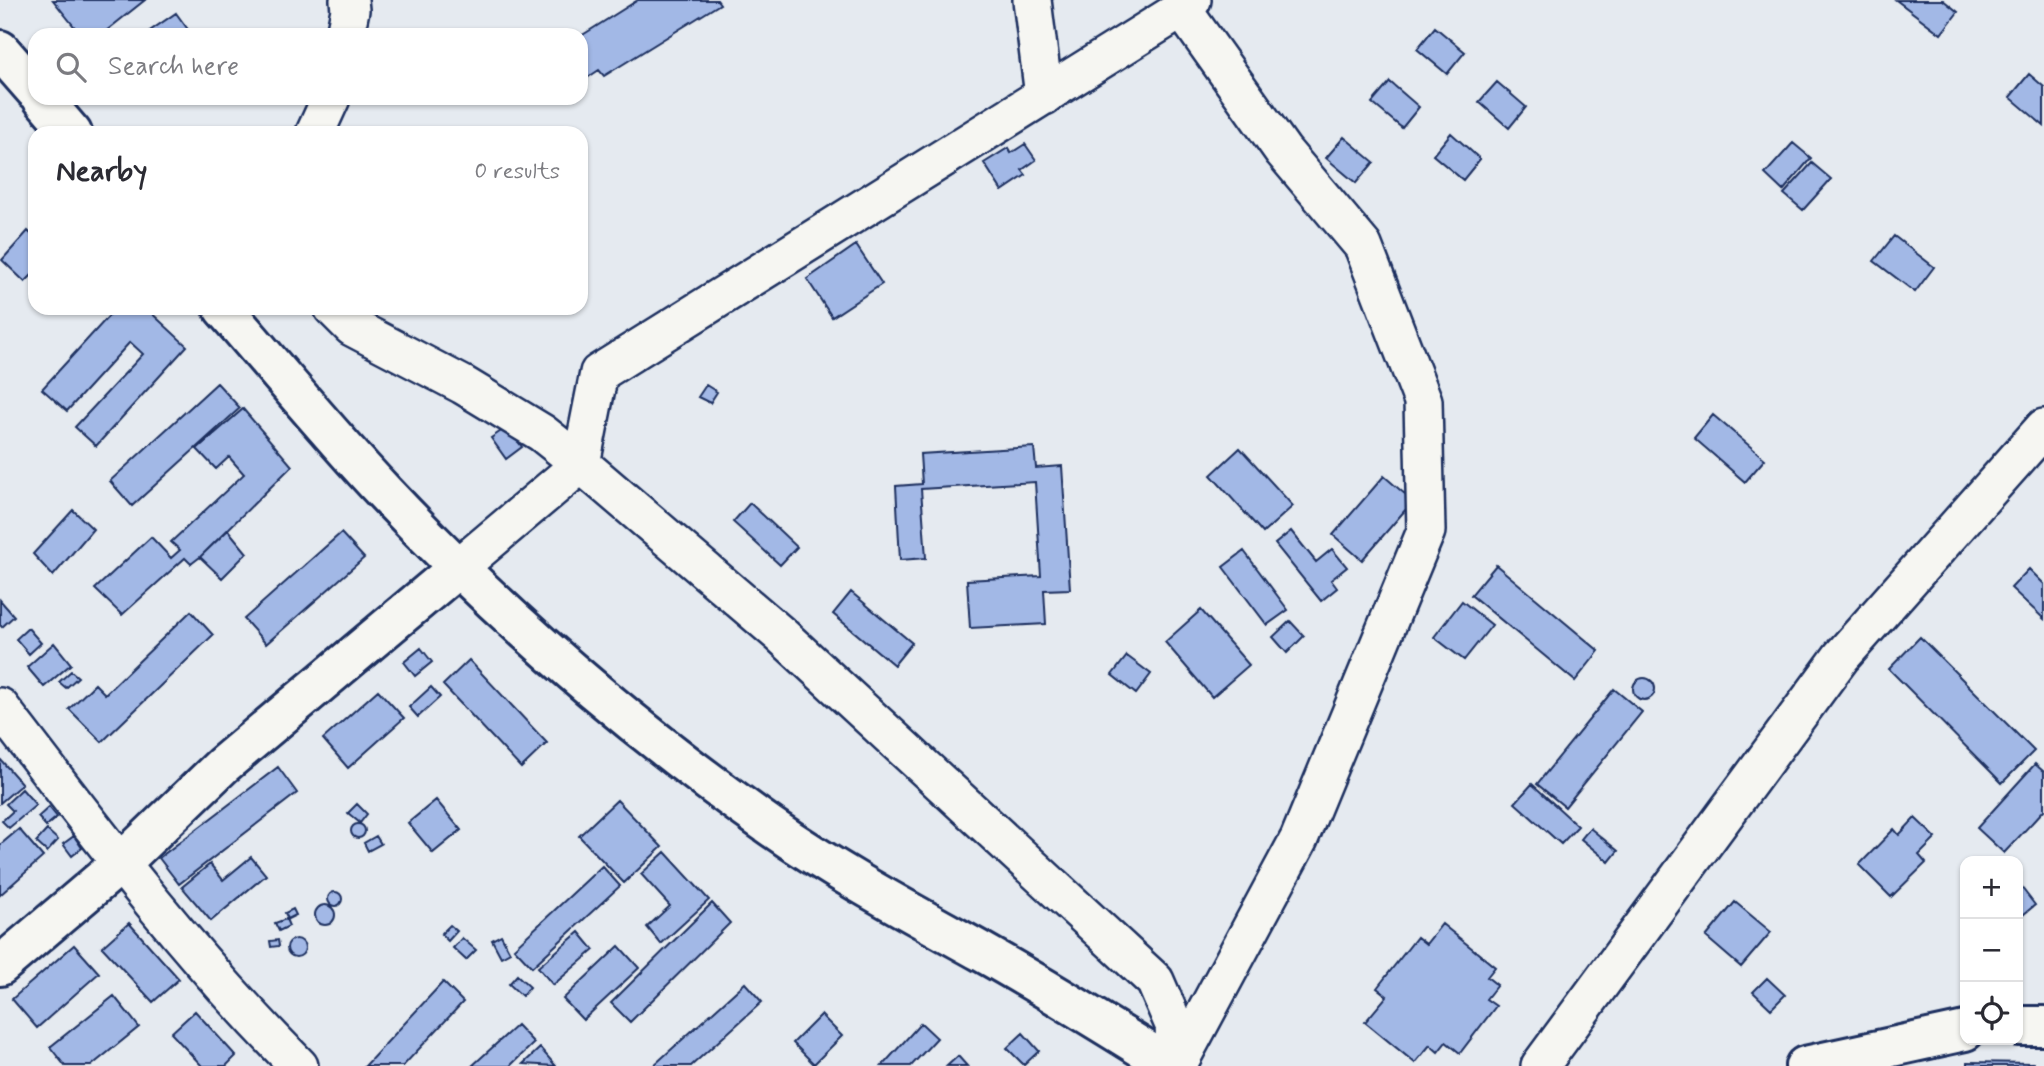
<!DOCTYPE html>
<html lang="en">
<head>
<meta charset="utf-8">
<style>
	body { margin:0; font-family:Mynerve,sans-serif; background:#f2f2f3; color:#2b2b33 }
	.controls { position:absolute; right:21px; bottom:21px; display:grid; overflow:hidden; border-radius:14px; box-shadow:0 2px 5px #0004 }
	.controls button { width:63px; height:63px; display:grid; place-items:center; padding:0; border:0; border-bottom:2px solid #e1e1e2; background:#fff; color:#2b2b33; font:35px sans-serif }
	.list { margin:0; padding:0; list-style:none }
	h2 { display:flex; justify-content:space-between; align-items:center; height:91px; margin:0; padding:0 28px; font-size:30px }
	h2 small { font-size:23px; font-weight:400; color:#7c7c81 }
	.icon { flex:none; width:38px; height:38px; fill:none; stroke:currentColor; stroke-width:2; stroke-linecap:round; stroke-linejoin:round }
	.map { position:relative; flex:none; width:2044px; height:1066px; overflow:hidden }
	.search { position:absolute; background:#fff; box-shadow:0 2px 5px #0004; left:28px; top:28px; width:560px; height:77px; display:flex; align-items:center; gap:18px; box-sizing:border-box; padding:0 24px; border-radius:21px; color:#7c7c81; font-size:26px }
	.panel { position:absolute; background:#fff; box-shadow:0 2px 5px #0004; left:28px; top:126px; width:560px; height:189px; border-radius:21px }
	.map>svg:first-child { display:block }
</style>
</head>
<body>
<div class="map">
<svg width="2044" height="1066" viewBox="0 0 2044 1066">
	<rect width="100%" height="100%" fill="#e5eaf0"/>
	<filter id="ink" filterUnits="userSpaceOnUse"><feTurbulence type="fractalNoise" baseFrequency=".0143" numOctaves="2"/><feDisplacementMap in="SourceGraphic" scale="14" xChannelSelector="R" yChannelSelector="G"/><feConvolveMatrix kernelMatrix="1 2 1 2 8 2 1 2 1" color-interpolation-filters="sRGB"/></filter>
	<g filter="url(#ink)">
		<path fill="#a2b8e6" stroke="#1b2f5e" stroke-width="2" d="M53,0h92l-44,35h-20z
			M638,0h79l3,4 -116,72 -5,-6 -18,12v-46z
			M1896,0h47l15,12 -17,22z
			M176,13l16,22h-48z
			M1435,27l30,25 -18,22 -30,-25z
			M2029,74l15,13v39l-34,-29z
			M1390,82l29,25 -17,21 -30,-25z
			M1497,82l29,25 -17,21 -30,-26z
			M1451,133l29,26 -17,21 -30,-25z
			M1344,137l30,25 -18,21 -30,-25z
			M1793,143l18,15 -28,33 -18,-17z
			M1025,144l11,16 -14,10 4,5 -24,16 -18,-28 24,-15 3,5z
			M1812,163l19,16 -28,31 -19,-16z
			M28,231l7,7v34l-10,10 -23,-22z
			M1894,236l40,31 -19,25 -41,-31z
			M856,245l26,39 -50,33 -25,-38z
			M116,308h30l41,38 -91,100 -21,-19 68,-73 -13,-12 -63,69 -25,-22z
			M217,383l23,25 -108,98 -22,-25z
			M706,385l11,7 -7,11 -12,-6z
			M243,409l49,57 -92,91 -9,7 -6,-6 -63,57 -27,-26 56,-52 20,21 9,-8 -9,-8 73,-68 -15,-17 -13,12 -19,-20z
			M1713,415l52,44 -20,23 -51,-44z
			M507,427l15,20 -16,12 -15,-21z
			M1034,447l2,21 26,-2 8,123 -26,1 2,34 -76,4 -3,-48 74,-4 -6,-94 -114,7 5,69 -26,2 -4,-74 26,-2 -2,-30z
			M1240,448l53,58 -30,27 -52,-58z
			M1384,476l29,25 -51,59 -29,-25z
			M750,503l47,44 -17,18 -47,-43z
			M73,510l20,19 -40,47 -20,-22z
			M228,530l19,23 -25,25 -22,-21z
			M1291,531l25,31 16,-13 15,18 -16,13 6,8 -16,13 -46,-57z
			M341,533l23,25 -98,86 -22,-25z
			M1244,551l44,59 -21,15 -44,-58z
			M1496,565l103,86 -24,30 -104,-86z
			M2029,569l15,15v35l-33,-31z
			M851,592l61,51 -18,22 -61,-51z
			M0,600l14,16 -12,11 -2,-2z
			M1462,601l30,24 -28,35 -30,-23z
			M1201,610l48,55 -37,32 -47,-55z
			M191,611l22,24 -111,107 -33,-33 26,-25 10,10z
			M1290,621l14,15 -17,17 -14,-16z
			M28,628l13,15 -12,11 -13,-15z
			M1920,637l114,114 -32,32 -113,-114z
			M54,643l17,21 -27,23 -17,-20z
			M421,648l11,14 -17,14 -11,-14z
			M1127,656l24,18 -15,20 -24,-19z
			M469,660l78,83 -26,25 -78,-83z
			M71,671l7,6 -12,11 -7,-6z
			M1633 689a11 11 0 1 1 22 0a11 11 0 1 1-22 0Z
			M431,687l9,10 -22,20 -9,-10z
			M1614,689l28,23 -77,95 -28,-23z
			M378,690l26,28 -56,50 -25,-29z
			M0,759l22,25 -22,19z
			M2035,764l9,8v38l-40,43 -27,-25z
			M278,767l19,26 -118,91 -20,-26z
			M1532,784l46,42 -17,18 -46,-41z
			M22,789l14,16 -27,23 -7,-7 11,-10 -7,-7z
			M436,800l25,30 -28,23 -25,-30z
			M617,800l45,47 -38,36 -45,-47z
			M357,804l10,10 -7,9 -12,-10z
			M49,807l8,10 -11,9 -8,-9z
			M1915,818l21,20 -17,17 7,8 -35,34 -32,-32 35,-36 5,6z
			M351 831a7 7 0 1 1 14 0a7 7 0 1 1-14 0Z
			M1590,828l28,23 -9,11 -28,-23z
			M19,829l24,28 -43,38v-50z
			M47,830l11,10 -11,12 -11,-10z
			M74,836l8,12 -10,8 -9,-12z
			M376,836l5,8 -13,7 -4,-8z
			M665,852l44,48 -48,44 -14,-17 23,-21 -29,-32z
			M251,857l15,18 -55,46 -29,-34 28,-23 13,16z
			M602,866l18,20 -88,81 -18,-19z
			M2018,883l17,22 -17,14z
			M328 899a7 7 0 1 1 14 0a7 7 0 1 1-14 0Z
			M1735,902l36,30 -30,35 -35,-30z
			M712,903l18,20 -100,99 -19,-19z
			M315 915a10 10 0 1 1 20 0a10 10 0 1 1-20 0Z
			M293,909l3,6 -8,4 -3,-6z
			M286,919l3,7 -10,5 -4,-8z
			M129,923l50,56 -26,23 -51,-55z
			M1442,924l53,43 -8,10 10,8 -11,14 10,7 -36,47 -14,-11 -8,10 -8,-7 -15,18 -50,-41 22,-26 -10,-8 40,-51 9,7z
			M450,925l7,6 -9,10 -7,-7z
			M579,932l15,18 -41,35 -15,-18z
			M501,935l9,17 -9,5 -9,-17z
			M462,938l14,12 -10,10 -13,-12z
			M287 948a9 9 0 1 1 18 0a9 9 0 1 1-18 0Z
			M278,940l1,6 -8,1 -1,-6z
			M74,945l25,28 -62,55 -25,-29z
			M619,946l20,22 -56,52 -20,-21z
			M517,975l13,12 -8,9 -13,-12z
			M1767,978l18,17 -14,14 -18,-17z
			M443,982l20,20 -60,64h-38z
			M745,983l17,19 -71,64h-38z
			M114,996l25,31 -48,39h-26l-15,-19z
			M195,1011l41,45 -10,10h-24l-31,-33z
			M821,1015l21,21 -28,28 -21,-21z
			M921,1023l16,15 -26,28h-29z
			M517,1025l17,18 -24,23h-38z
			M1023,1033l16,18 -15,14 -17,-17z
			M540,1048l16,18 -33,-2z
			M958,1056l9,10h-20z
			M1968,1062l65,1v3h-65z"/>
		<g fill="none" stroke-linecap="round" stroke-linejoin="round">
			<g stroke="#1b2f5e" stroke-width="42">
				<path id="minor" d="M1032,0l12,96
					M345,35l5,-25 -1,-10
					M315,133l16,-35
					M333,308l19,19 111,58 79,48 39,31 18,-91 583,-364 10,-9
					M459,567l122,-103 200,171 374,346 19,44 2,41
					M0,707c95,124 188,248 299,359
					M1177,1066l122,-227 127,-308 -3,-130 -60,-155 -80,-95 -101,-142
					M1540,1066l301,-409 203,-229"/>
			</g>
			<g stroke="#1b2f5e" stroke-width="44">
				<path id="tertiary" d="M0,50l35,40
					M42,98l30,35
					M223,308c54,62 106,126 162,185 117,124 246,235 385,333 67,47 140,86 212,126 64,36 127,75 189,114
					M0,966l120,-102 103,-99 236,-198
					M2018,1026h26
					M1805,1066l160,-35"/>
			</g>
			<use href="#minor" stroke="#f6f6f2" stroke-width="37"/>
			<use href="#tertiary" stroke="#f6f6f2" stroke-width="38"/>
		</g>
	</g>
</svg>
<div class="controls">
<button>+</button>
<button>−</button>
<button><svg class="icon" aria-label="locate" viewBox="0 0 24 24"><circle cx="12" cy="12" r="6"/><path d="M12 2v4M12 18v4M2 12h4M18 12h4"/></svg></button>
</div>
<div class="search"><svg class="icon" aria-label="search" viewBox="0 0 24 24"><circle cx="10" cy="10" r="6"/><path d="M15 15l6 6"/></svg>Search here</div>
<section class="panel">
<h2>Nearby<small>0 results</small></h2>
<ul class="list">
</ul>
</section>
</div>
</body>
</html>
